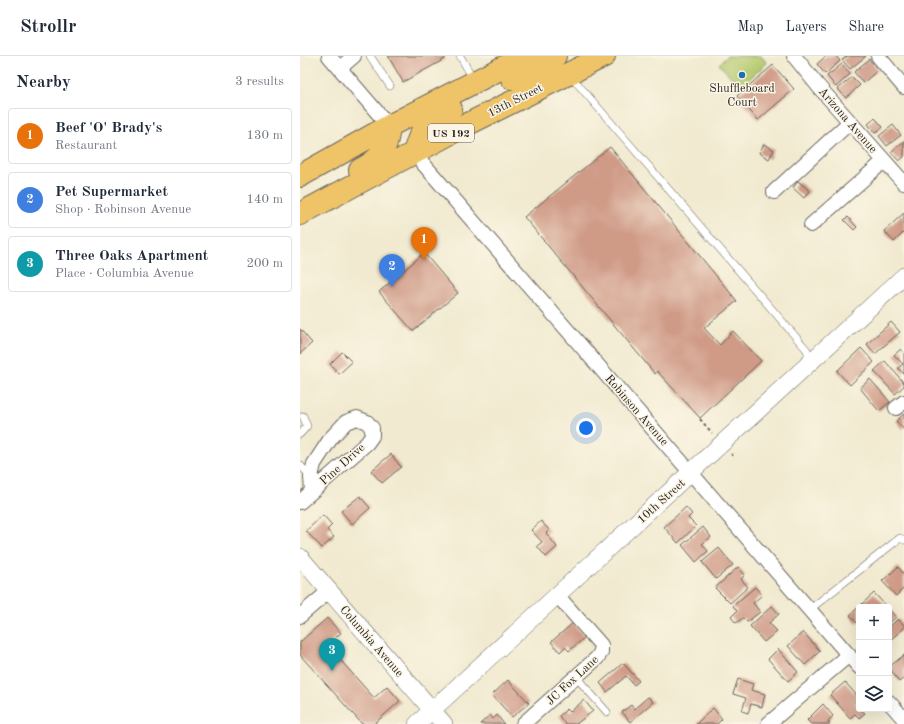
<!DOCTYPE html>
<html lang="en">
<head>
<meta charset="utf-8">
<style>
	body { margin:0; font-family:"Old Standard TT",serif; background:#f6f6f7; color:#1f2937 }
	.controls { position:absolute; right:12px; bottom:12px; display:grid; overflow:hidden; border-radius:4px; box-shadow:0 4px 16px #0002 }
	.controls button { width:36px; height:36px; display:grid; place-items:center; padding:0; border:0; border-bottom:1px solid #e0e1e3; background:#fff; color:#1f2937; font:20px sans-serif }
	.you { position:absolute; left:286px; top:372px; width:14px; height:14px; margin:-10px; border:3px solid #fff; border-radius:50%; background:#1a73e8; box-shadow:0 0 0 6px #1a73e833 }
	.badge { display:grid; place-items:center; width:26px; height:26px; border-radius:50%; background:#db2777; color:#fff; font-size:13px; font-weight:700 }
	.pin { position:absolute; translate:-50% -33px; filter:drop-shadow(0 1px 2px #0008) }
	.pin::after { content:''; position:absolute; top:21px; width:14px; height:12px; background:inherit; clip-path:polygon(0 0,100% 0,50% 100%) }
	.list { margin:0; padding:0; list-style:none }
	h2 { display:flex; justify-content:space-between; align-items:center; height:52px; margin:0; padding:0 16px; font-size:17px }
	h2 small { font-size:13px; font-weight:400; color:#747a83 }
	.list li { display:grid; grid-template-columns:26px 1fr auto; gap:12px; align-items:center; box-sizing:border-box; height:56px; margin:0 8px 8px; padding:0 8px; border:1px solid #e0e1e3; border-radius:4px }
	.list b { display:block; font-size:15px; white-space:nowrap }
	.list p { margin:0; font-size:13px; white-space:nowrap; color:#747a83 }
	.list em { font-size:13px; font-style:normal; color:#747a83 }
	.icon { flex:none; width:22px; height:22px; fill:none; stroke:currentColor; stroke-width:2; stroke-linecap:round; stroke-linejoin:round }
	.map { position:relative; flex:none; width:604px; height:668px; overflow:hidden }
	header { display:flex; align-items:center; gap:24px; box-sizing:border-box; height:56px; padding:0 20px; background:#fff; border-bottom:1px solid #e0e1e3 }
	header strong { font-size:19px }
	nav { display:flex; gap:22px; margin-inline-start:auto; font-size:14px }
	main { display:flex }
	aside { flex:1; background:#fff }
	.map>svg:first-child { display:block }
</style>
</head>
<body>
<header>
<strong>Strollr</strong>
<nav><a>Map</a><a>Layers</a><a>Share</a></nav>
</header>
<main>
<aside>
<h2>Nearby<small>3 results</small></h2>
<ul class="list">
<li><span class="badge" style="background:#e8710a">1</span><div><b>Beef 'O' Brady's</b><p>Restaurant</p></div><em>130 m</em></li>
<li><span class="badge" style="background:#3f7fe0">2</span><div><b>Pet Supermarket</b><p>Shop · Robinson Avenue</p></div><em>140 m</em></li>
<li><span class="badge" style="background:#0f9aa8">3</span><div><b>Three Oaks Apartment</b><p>Place · Columbia Avenue</p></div><em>200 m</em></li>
</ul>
</aside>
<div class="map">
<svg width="604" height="668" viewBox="0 0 604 668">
	<rect width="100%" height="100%" fill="#fcf5e5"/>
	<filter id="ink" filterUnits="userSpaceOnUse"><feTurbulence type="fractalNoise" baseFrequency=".025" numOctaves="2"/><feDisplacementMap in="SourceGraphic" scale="8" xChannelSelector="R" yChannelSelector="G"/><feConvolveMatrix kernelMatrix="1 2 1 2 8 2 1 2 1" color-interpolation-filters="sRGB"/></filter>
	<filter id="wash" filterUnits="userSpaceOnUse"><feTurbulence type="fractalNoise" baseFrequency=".012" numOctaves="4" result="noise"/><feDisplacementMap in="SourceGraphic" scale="16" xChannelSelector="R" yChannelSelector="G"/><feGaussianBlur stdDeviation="0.9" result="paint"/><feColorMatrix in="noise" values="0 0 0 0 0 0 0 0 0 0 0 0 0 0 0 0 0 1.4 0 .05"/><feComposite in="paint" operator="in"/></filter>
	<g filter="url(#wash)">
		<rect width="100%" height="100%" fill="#f1ead0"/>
		<path fill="#b4c96d" stroke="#687244" d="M427,0h34l6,7 -27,24 -21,-23z"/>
		<g id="blocks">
			<path fill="#cf9a86" d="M88,0h56l1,3 -42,23z
				M526,0h10l4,5 -15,13 -8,-10z
				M547,0h19l-16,13 -8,-9z
				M569,3l9,11 -15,13 -9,-11z
				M542,8l8,10 -14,13 -9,-11z
				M473,9l21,24 -36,31 -21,-24z
				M552,21l8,8 -14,13 -8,-9z
				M575,62l8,9 -8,6 -7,-9z
				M593,69l8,10 -14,11 -8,-10z
				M604,85v16l-5,4 -8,-9z
				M464,88l10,6 -5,9 -10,-6z
				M310,91l127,154 -33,27 16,17 13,-14 28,30 -61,57 -43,-47 -2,3 -131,-157z
				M498,125l12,10 -6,7 -11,-10z
				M604,157v19l-10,10 -10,-11z
				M548,161l9,10 -3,3 -10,-10z
				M124,197l34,40 -45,38 -34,-39z
				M591,266l9,10 -25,22 -8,-10z
				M0,273l12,14 -12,11z
				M561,292l13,14 -24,23 -13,-14z
				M601,293l3,4v21l-6,-6 5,-4 -9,-9z
				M42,296l10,10 -13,12 -9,-10z
				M585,305l19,22v3l-9,8 -21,-23z
				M570,323l20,23 -11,9 -19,-23z
				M604,358v16l-8,-9z
				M91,398l10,13 -19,16 -11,-12z
				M60,440l10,12 -18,16 -11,-13z
				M386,451l6,7 -4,4 8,8 -18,17 -14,-16z
				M23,459l9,10 -5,5 7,7 -12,11 -16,-17z
				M241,465l8,9 -3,3 11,14 -11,10 -9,-11 5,-4 -11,-12z
				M403,471l8,10 -9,7 6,7 -12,11 -14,-17z
				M419,492l14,17 -17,14 -14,-17z
				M438,511l7,8 -4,4 7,8 -18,16 -15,-15z
				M598,511l6,7v14l-8,8 -14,-15z
				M455,531l7,8 -9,8 7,9 -13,10 -4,-4 -7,5 -5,-6 6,-6 -4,-5z
				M574,537l13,14h-28v14l-2,2 -7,-8z
				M472,550l7,8 -10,9 8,8 -13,11 -14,-16z
				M589,553l7,8 -7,6z
				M27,562l14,15 -14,12 47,53 13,-12 13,15 -26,23h-12l-62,-69v-13z
				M598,563l6,6v3l-15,13v-14z
				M273,567l12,14 -16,14 -4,-4 -5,5 -9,-10z
				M503,576l17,19 -15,14 -17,-19z
				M478,593l20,23 -10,9 -20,-22z
				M604,599v23l-5,4 -10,-15z
				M323,607l16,18 -5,4 -8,-9 -19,16 -7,-9z
				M438,623l15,5 -2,6 14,4 -3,13 -11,-3 -3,9 -6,-2 4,-13 -13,-4z
				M208,624l21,23 -17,14 -20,-22z
				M545,626l14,16 -4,4 4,7 6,4 -6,5 -4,-4 -5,4 -20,-23z
				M348,641l5,5 -23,20 -8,-10 9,-7 3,4z
				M284,644l9,11 -17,13h-11l-6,-8 8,-7 3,3z
				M523,648l10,12 -5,5 2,3h-19l-4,-4z
				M413,652l9,11 -5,5h-21z
				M190,659l3,4 4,-4 7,9h-24z"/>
		</g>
	</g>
	<g filter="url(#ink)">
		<use href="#blocks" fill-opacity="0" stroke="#67645b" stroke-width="1"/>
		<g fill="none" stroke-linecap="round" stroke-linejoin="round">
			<g stroke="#67645b" stroke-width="8">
				<path id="service" d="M70,0l20,30
					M160,0l14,24
					M270,19l237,275 3,11
					M0,378l7,-8 -4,-10
					M0,409l11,12
					M509,554l91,-72 4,2
					M276,621l31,35"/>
			</g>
			<g stroke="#67645b" stroke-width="16">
				<path id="minor" d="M29,0l60,70
					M494,0l25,31 85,96
					M578,0l26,31
					M40,12l14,-12
					M114,97l445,514
					M474,136l76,-70
					M511,169l73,-64
					M596,352l8,-6
					M0,446l67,-59 5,-7v-8l-5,-6 -10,-4 -11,4 -15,16 -17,26 -3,13 1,14
					M0,560l29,-25
					M589,646l15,17
					M223,668l74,-66 4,-6v-7l-44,-50
					M468,668l81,-69"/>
			</g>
			<g stroke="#67645b" stroke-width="18">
				<path id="tertiary" d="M0,501l144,167
					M117,668l487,-448"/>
			</g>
			<g stroke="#67645b" stroke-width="24">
				<path id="trunk" d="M212,22l43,-22
					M114,97c9,-28 10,-31 37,-44
					M60,114c22,-12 27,-20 29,-44
					M0,120l89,-50 136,-70
					M0,158l166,-89 138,-69"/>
			</g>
			<path stroke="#67645b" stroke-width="2" stroke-dasharray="3 3" stroke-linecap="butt" d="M400,363l12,14
				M431,398l4,4"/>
			<use href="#service" stroke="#fff" stroke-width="7"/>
			<use href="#minor" stroke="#fff" stroke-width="14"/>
			<use href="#tertiary" stroke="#fff" stroke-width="17"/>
			<use href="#trunk" stroke="#efc469" stroke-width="22"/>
		</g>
	</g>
	<circle fill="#1f6fb2" stroke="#fcf5e5" stroke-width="1.5" cx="442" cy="19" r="4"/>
	<g text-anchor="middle" stroke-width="3" stroke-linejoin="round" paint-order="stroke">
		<rect fill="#fcf5e5" stroke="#5f5d58" stroke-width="1" x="128" y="68" width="46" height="18" rx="3"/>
		<g font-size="11" font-weight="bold" fill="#1c1c1c">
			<text x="151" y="81">US 192</text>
		</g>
		<g font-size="12" fill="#1c1c1c" stroke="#fcf5e5">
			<text x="442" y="36">Shuffleboard<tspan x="442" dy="14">Court</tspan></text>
		</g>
		<g font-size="12" fill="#1c1c1c" stroke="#fcf5e5">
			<text transform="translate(215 44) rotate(-27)" y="4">13th Street</text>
			<text transform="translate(548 64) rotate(49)" y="4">Arizona Avenue</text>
			<text transform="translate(337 354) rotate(49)" y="4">Robinson Avenue</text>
			<text transform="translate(42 408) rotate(-42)" y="4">Pine Drive</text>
			<text transform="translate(361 445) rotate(-42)" y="4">10th Street</text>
			<text transform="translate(72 585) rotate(49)" y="4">Columbia Avenue</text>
			<text transform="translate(272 624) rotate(-43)" y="4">JC Fox Lane</text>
		</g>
	</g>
</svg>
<div class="controls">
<button>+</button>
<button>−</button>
<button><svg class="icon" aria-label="layers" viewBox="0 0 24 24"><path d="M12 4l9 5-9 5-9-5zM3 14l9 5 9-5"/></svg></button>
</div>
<div class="you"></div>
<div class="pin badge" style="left:124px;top:204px;background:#e8710a">1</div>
<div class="pin badge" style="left:92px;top:231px;background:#3f7fe0">2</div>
<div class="pin badge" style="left:32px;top:615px;background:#0f9aa8">3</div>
</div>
</main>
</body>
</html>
